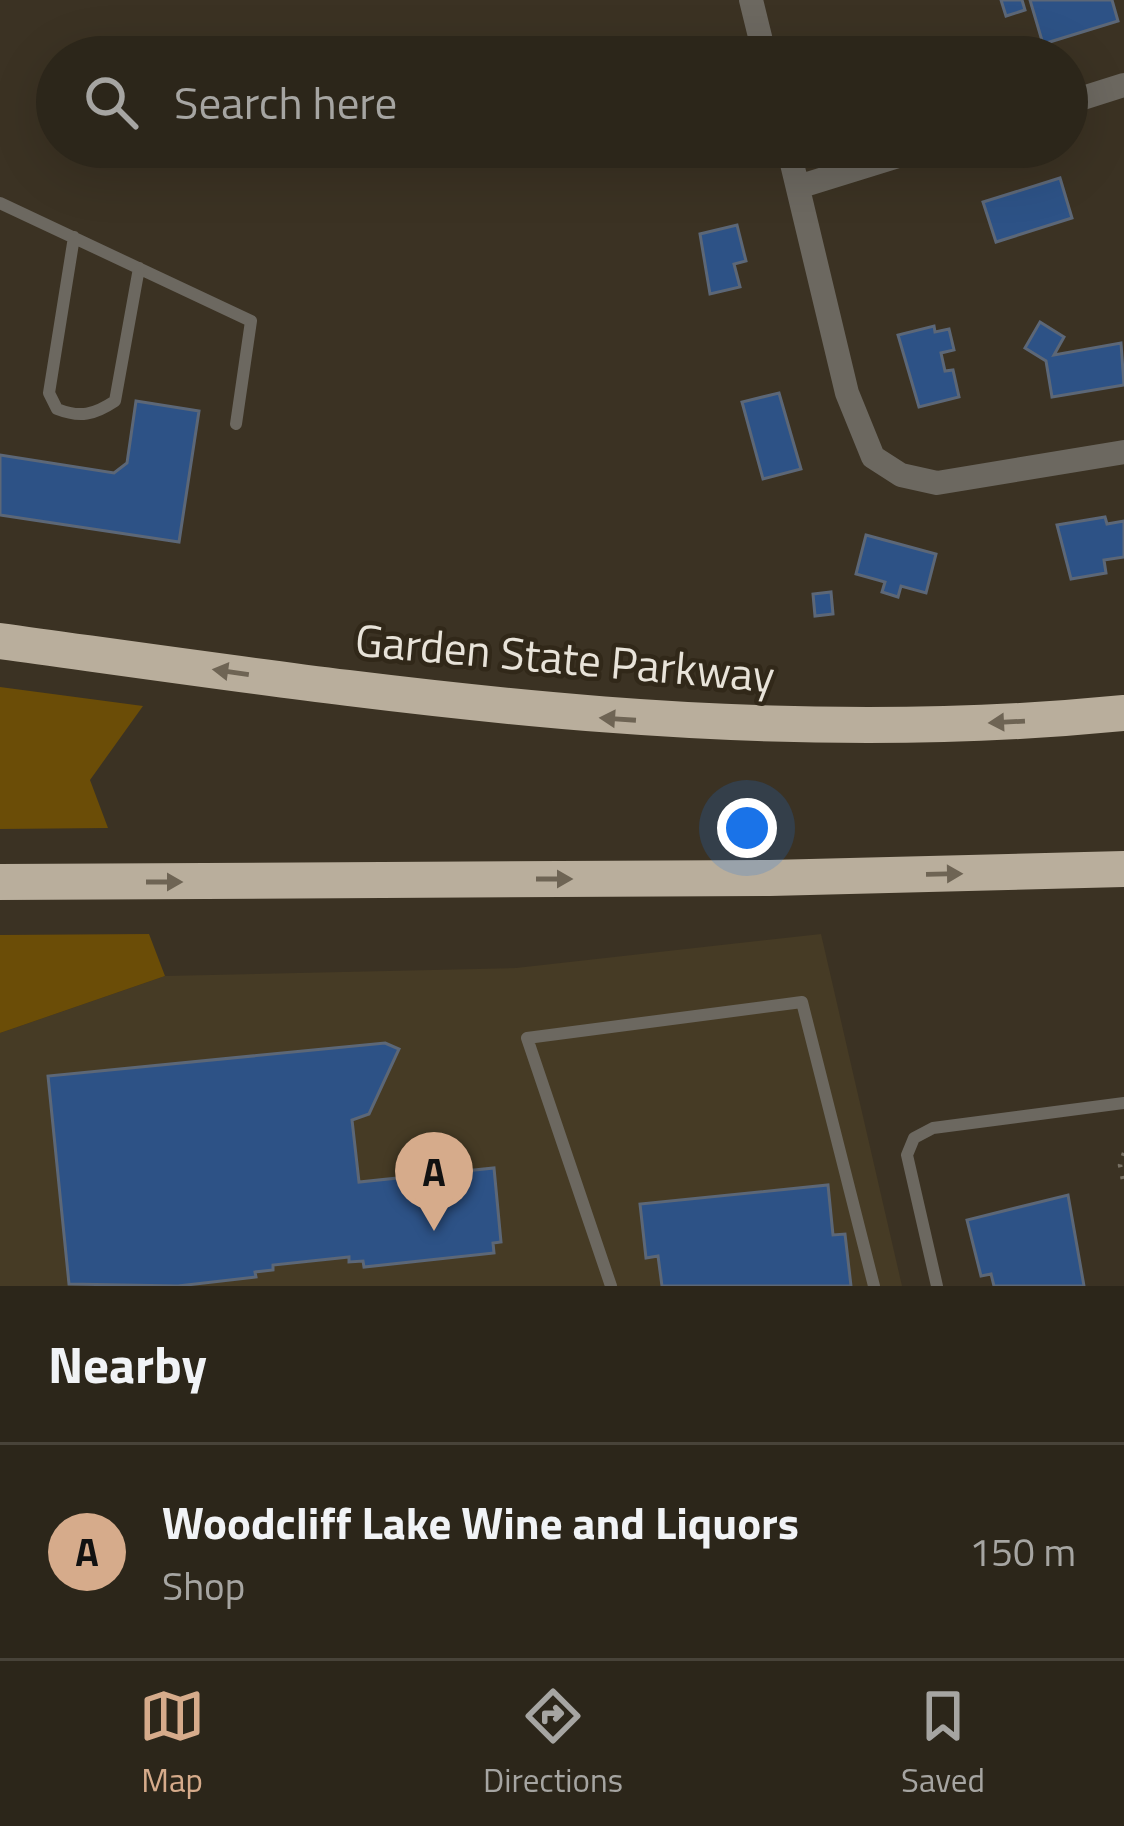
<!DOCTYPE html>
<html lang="en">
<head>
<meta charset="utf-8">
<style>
	body { margin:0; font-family:"Titillium Web",sans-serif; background:#383227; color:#f1f3f6 }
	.you { position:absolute; left:747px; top:828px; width:42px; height:42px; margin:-30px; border:9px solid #fff; border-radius:50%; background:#1a73e8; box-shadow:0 0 0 18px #1a73e833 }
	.badge { display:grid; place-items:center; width:78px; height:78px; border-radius:50%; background:#d6ab8b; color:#111; font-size:39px; font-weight:700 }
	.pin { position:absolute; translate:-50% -99px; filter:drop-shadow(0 3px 6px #0008) }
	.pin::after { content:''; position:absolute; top:63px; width:42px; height:36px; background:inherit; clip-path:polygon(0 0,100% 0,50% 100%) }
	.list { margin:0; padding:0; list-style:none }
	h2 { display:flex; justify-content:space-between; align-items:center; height:156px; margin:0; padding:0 48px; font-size:51px }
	h2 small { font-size:39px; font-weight:400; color:#a6a5a2 }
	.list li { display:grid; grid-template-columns:78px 1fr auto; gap:36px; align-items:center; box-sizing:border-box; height:216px; padding:0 48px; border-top:3px solid #484339 }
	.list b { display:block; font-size:45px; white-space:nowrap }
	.list p { margin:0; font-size:39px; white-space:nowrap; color:#a6a5a2 }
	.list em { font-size:39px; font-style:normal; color:#a6a5a2 }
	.icon { flex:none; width:66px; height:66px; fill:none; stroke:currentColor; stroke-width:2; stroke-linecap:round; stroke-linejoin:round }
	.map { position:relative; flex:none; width:1124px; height:1286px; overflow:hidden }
	.search { position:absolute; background:#2c261a; box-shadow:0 12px 48px #0002; left:36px; right:36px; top:36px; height:132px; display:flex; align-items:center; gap:30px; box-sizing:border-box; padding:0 42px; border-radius:66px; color:#a6a5a2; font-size:45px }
	.sheet { height:372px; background:#2c261a }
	nav { display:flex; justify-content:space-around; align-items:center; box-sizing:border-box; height:168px; border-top:3px solid #484339; background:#2c261a; font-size:33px; color:#a6a5a2 }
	nav a { display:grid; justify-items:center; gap:6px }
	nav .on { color:#d6ab8b }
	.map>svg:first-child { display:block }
</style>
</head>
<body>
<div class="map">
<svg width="1124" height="1286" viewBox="0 0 1124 1286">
	<rect width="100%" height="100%" fill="#3b3223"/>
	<path fill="#463b25" d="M821,934l81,352h-902v-253l165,-57 351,-8z"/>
	<path fill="#6b4d07" d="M0,687l143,19 -53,74 18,48 -108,1z
		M149,934l16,42 -165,57v-98z"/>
	<path fill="#2d5286" stroke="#5c6777" stroke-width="3" d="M1001,0h21l3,10 -19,6z
		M1030,0h82l6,21 -75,23z
		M1060,178l12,40 -76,24 -13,-40z
		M737,225l9,36 -12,3 6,23 -30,7 -10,-60z
		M1040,322l24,15 -10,18 67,-12 3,42 -72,12 -6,-36 -21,-13z
		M934,326l1,6 14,-3 5,21 -13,3 4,18 8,-1 6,27 -40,10 -21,-72z
		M779,393l22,76 -38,10 -21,-77z
		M136,401l63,10 -20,131 -179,-27v-60l114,18 13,-10z
		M1105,517l2,7 17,-3v36l-20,3 2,13 -35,6 -14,-54z
		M866,535l70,19 -10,39 -25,-7 -3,11 -16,-5 3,-10 -29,-8z
		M831,592l2,22 -18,2 -2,-22z
		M385,1043l14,6 -30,65 -17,6 7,62 135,-14 7,74 -8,1 1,10 -130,14 -1,-6 -14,1v-5l-76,8v5l-18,2 1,5 -78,9 -109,-2 -21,-208z
		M828,1185l5,50 12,-1 6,52h-189l-4,-30 -12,2 -6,-54z
		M1068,1195l16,91h-90l-3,-12 -10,2 -14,-56z"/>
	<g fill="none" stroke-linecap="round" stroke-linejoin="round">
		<path stroke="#777063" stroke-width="4.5" stroke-dasharray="3 9" stroke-linecap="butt" d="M1124,1153l-4,12 4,20"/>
		<path stroke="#6c6860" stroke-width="12" d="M0,203l251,118 -15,103
			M74,237l-25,156 8,16c23,9 37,6 58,-8l24,-133
			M611,1286l-84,-248 275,-36 72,284
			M937,1286l-30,-131 7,-17 19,-10 191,-25"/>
		<path stroke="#6c6860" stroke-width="24" d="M751,0l14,57
			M1067,103l57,-18
			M788,147l59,246 26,64 28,18 36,8 187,-31
			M798,187l129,-40"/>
		<path stroke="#b9ae9c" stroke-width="36" d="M0,641c379,52 740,110 1124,72
			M0,882l770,-4 354,-9"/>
	</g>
	<defs><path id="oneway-solid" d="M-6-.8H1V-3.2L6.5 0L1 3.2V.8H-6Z" transform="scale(3)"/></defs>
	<g fill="#6e6454">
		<use href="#oneway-solid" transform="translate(231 672) rotate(-172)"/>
		<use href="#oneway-solid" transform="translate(618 719) rotate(-176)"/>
		<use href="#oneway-solid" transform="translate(1007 722) rotate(177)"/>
		<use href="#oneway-solid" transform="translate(944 874) rotate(-1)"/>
		<use href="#oneway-solid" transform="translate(554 879)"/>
		<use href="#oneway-solid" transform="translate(164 882)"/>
	</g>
	<g text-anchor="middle" stroke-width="9" stroke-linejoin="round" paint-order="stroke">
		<g font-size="45" fill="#e8e3d9" stroke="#312819">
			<text transform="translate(565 658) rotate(5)" y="16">Garden State Parkway</text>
		</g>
	</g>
</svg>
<div class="you"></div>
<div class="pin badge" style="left:434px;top:1231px">A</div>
<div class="search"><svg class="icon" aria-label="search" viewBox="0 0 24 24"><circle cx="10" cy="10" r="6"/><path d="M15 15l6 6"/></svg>Search here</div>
</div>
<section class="sheet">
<h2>Nearby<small></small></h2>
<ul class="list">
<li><span class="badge">A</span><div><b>Woodcliff Lake Wine and Liquors</b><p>Shop</p></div><em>150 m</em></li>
</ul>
</section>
<nav>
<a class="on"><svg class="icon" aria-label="map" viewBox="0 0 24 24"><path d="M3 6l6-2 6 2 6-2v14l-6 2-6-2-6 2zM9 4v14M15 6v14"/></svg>Map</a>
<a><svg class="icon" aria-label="directions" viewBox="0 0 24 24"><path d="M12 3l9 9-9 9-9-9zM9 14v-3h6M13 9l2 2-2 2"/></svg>Directions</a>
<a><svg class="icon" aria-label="saved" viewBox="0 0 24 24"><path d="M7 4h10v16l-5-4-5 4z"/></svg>Saved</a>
</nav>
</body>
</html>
